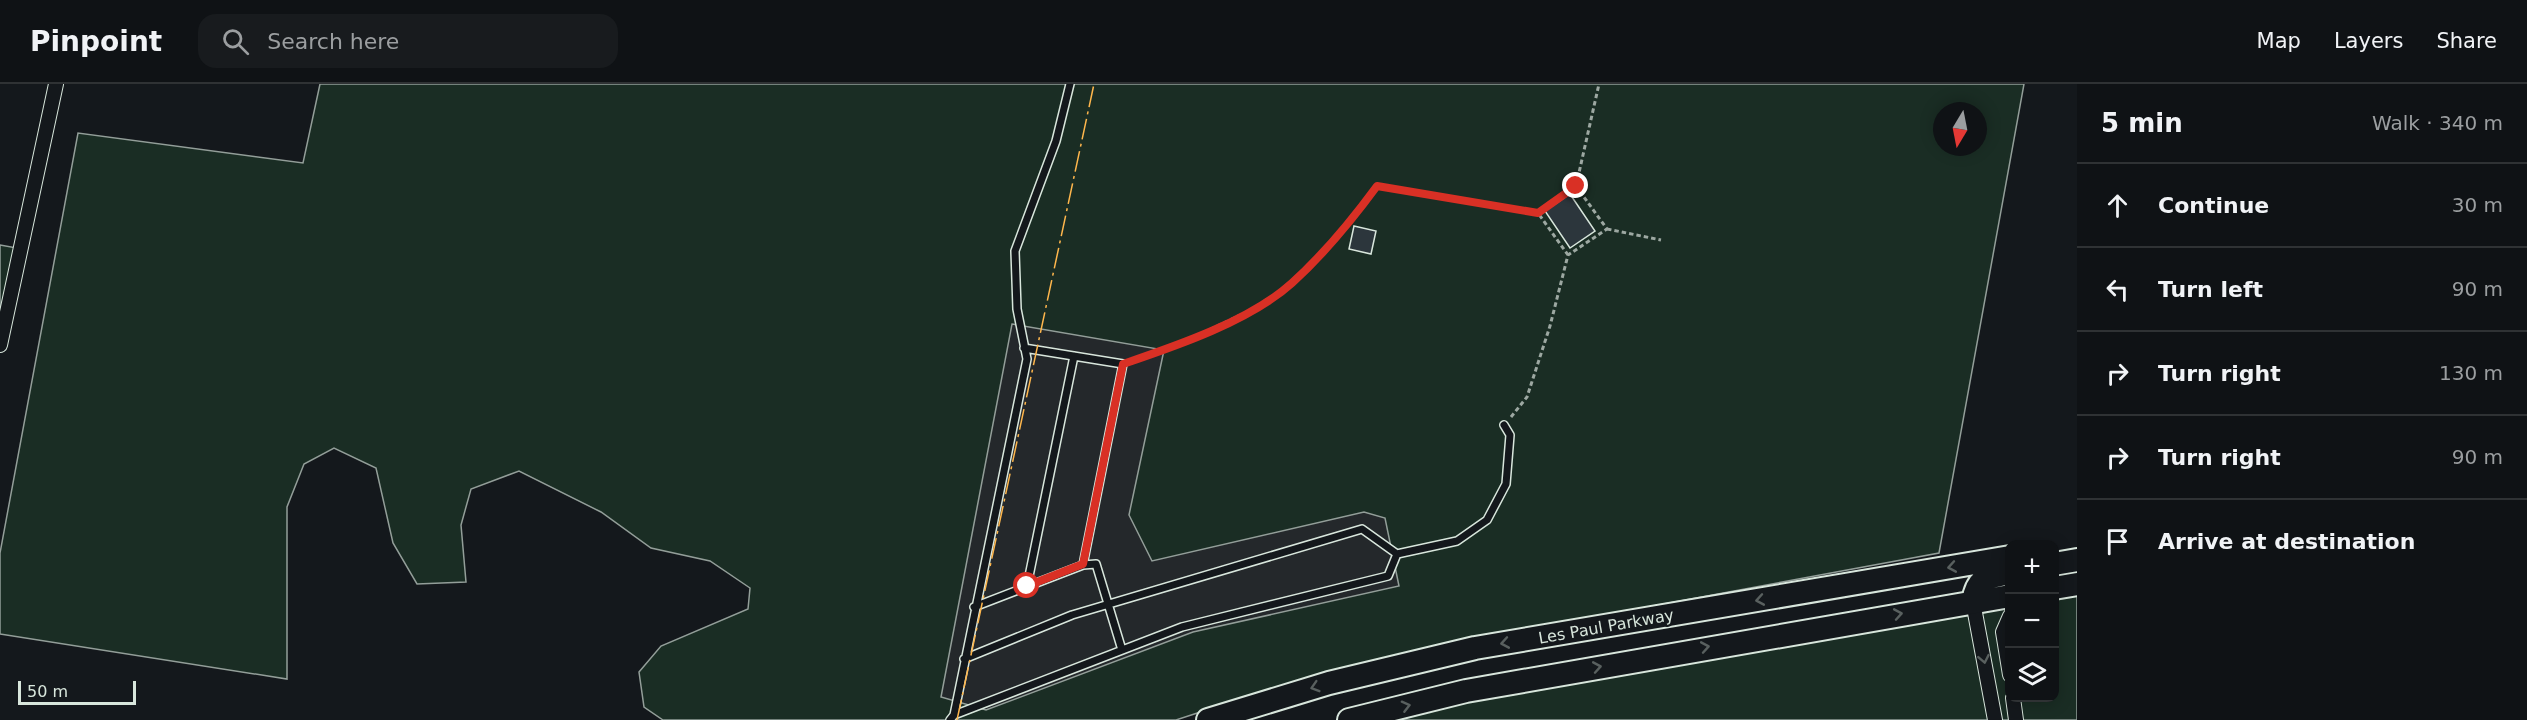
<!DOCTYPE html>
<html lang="en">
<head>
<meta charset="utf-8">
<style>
	body { margin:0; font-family:"DejaVu Sans",sans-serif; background:#181b1e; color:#f1f3f6 }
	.controls { position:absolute; right:18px; bottom:18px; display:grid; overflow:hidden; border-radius:12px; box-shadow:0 3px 15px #0003 }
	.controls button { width:54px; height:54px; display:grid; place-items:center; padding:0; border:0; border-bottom:2px solid #2f3234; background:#0f1215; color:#f1f3f6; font:30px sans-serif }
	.compass { position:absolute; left:1933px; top:18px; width:54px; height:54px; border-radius:50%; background:#0f1215; box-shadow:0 3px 15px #0003; rotate:190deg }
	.scale { position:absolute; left:18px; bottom:15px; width:118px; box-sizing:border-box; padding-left:6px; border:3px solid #d8e6dc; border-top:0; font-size:16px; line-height:21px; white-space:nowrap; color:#d8e6dc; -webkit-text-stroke:4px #14181c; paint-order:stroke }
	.stop { position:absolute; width:18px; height:18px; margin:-14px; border:4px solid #d93025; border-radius:50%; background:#fff }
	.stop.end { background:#d93025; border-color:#fff; box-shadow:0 2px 6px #0008 }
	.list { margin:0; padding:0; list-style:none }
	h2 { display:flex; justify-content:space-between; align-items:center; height:78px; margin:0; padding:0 24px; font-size:26px }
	h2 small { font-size:20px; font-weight:400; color:#9b9ea0 }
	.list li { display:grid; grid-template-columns:39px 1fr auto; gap:18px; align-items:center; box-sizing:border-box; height:84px; padding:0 24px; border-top:2px solid #2f3234 }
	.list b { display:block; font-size:22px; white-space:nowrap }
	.list em { font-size:20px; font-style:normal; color:#9b9ea0 }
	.icon { flex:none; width:33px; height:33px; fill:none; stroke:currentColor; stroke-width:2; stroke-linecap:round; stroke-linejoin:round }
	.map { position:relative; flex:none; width:2077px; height:636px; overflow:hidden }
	header { display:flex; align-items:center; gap:36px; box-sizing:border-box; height:84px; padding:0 30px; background:#0f1215; border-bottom:2px solid #2f3234 }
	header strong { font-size:28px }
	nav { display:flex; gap:33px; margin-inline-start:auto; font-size:21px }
	.search { width:420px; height:54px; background:#181b1e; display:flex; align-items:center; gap:15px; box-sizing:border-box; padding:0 21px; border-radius:18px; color:#9b9ea0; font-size:22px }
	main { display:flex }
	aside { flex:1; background:#0f1215 }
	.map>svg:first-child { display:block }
</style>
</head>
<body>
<header>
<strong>Pinpoint</strong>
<div class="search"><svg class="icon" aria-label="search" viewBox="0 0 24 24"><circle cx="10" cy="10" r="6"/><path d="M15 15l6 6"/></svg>Search here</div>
<nav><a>Map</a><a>Layers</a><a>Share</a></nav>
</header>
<main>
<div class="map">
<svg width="2077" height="636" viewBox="0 0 2077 636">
	<rect width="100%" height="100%" fill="#14181c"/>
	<path fill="#1a2d24" stroke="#939e99" stroke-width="1.5" fill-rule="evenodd" d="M320,0h1704l-85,469 -508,94 -151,39 -104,34h-513l-19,-13 -5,-35 22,-26 87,-37 2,-21 -40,-27 -59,-13 -50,-36 -82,-41 -48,18 -10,36 5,57 -49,2 -24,-41 -17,-75 -42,-20 -30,16 -17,43v172l-287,-45v-81l78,-420 225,30zM1942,27h36v36h-36z
		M0,161l17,3 -17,75z
		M2077,504v132h-707l639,-121 1,99h44l1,-106z"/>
	<path fill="#24282b" stroke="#939e99" stroke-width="1.5" d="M1012,240l152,26 -35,165 23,46 212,-49 21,6 14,68 -206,46 -207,78 -45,-13z"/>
	<path fill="#2c363c" stroke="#d8e6dc" stroke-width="1.5" d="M1570,110l25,37 -25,17 -25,-37z
		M1354,142l22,5 -5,23 -22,-5z"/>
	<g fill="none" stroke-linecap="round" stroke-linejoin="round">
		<g stroke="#d8e6dc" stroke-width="10">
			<path id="service" d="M1024,264l99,16 -40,201 13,-1 26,86
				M1027,502l47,-230
				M974,523l109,-42
				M964,575l108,-44 290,-86 35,25 60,-13 30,-21 19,-36 4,-49 -6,-10
				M954,631l73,-356 -10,-50 -2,-58 41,-110 14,-57
				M950,636l4,-5 228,-88 206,-51 9,-22"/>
		</g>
		<g stroke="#d8e6dc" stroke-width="16">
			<path id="minor" d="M0,261l56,-261
				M1973,518l22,118
				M2010,532l-7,16 7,43
				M2013,614l3,22"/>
		</g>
		<g stroke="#d8e6dc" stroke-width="26">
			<path id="primary" d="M2054,480l23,-4
				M2054,504l23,-4
				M1973,518c4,-26 14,-24 37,-29
				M1208,636l121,-37 146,-35 535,-91
				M1349,636l117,-29 544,-95"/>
		</g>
		<path stroke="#9da8a2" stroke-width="3" stroke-dasharray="4.5 3" stroke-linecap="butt" d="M1576,102l23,-102
			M1607,145l54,11
			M1134,276l46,-16 71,-34 40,-26 58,-61 28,-37 161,27
			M1511,333l16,-20 23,-71 18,-71 39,-26 -31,-43 -38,27 30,42"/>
		<use href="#service" stroke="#14181c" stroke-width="7"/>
		<use href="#minor" stroke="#14181c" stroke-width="14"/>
		<use href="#primary" stroke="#14181c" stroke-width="22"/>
		<path stroke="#ffb74d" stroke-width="1.5" stroke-dasharray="21 4.5 3 4.5" stroke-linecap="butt" d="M957,636l137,-636"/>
	</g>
	<defs><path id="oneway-chevron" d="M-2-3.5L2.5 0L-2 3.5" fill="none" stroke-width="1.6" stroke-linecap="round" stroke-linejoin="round" transform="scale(1.5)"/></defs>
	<g stroke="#59605f">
		<use href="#oneway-chevron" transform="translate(1952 483) rotate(170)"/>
		<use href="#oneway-chevron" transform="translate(1760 516) rotate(170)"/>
		<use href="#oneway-chevron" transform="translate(1898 530) rotate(-10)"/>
		<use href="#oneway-chevron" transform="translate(1505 559) rotate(170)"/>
		<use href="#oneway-chevron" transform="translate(1705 563) rotate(-10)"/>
		<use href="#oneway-chevron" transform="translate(1984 575) rotate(79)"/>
		<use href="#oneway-chevron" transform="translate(1597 583) rotate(-10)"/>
		<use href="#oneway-chevron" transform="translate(1315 603) rotate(163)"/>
		<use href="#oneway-chevron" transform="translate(1406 622) rotate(-14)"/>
	</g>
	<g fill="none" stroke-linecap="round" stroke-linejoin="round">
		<path stroke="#d93025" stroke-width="8" d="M1027,502l56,-22 40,-200c53,-18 127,-43 169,-81 32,-29 60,-63 85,-97l161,27 38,-27"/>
	</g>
	<g text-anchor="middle" stroke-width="4.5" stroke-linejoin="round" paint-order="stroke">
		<g font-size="16" fill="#d8e6dc" stroke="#14181c">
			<text transform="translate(1606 542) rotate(-10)" y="6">Les Paul Parkway</text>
		</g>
	</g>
</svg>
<div class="controls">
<button>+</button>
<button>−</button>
<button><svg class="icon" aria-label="layers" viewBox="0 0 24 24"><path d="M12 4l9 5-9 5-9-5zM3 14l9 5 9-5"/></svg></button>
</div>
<svg class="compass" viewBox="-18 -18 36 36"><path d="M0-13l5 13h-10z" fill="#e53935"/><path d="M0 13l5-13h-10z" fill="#9b9ea0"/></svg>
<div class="scale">50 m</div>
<div class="stop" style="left:1027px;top:502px"></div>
<div class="stop end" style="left:1576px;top:102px"></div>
</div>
<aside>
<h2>5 min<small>Walk · 340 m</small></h2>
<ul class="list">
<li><svg class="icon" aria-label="ahead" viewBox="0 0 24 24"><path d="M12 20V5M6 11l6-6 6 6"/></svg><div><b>Continue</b></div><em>30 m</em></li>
<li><svg class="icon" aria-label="left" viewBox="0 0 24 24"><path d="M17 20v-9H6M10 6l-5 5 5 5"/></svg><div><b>Turn left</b></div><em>90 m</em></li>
<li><svg class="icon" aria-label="right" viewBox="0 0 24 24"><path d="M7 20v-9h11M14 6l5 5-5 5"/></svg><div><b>Turn right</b></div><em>130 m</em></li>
<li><svg class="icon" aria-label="right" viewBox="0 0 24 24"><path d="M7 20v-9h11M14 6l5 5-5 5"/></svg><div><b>Turn right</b></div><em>90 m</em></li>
<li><svg class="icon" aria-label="arrive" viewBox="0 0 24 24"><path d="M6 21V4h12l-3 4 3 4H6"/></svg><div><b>Arrive at destination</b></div></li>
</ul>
</aside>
</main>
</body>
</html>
